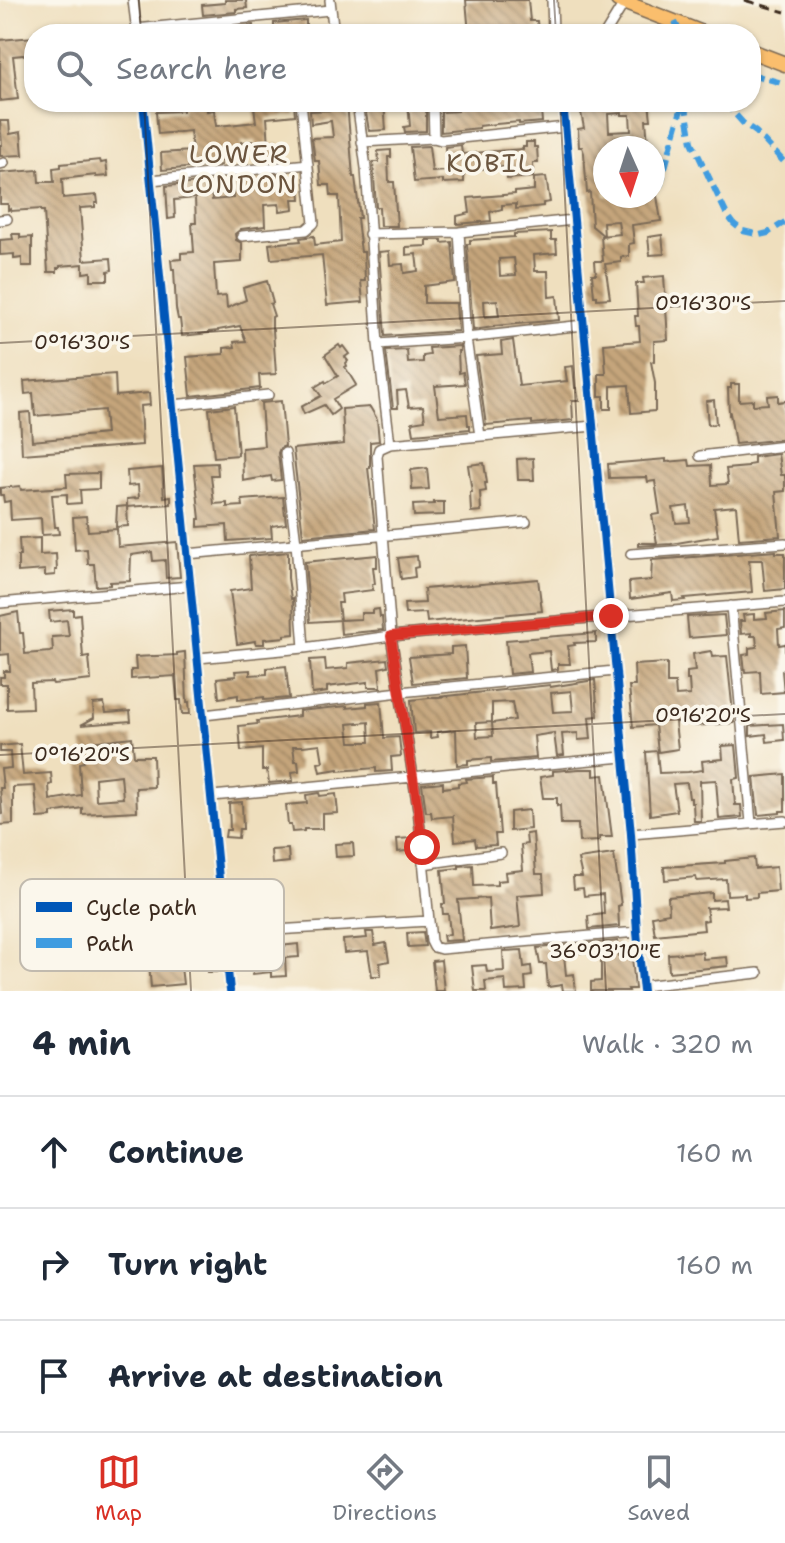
<!DOCTYPE html>
<html lang="en">
<head>
<meta charset="utf-8">
<style>
	body { margin:0; font-family:"Shantell Sans",sans-serif; background:#f2f2f3; color:#1f2937 }
	.compass { position:absolute; left:593px; top:136px; width:72px; height:72px; border-radius:50%; background:#fff; box-shadow:0 2px 6px #0004; rotate:177deg }
	.stop { position:absolute; width:24px; height:24px; margin:-18px; border:6px solid #d93025; border-radius:50%; background:#fff }
	.stop.end { background:#d93025; border-color:#fff; box-shadow:0 2px 8px #0008 }
	.list { margin:0; padding:0; list-style:none }
	h2 { display:flex; justify-content:space-between; align-items:center; height:104px; margin:0; padding:0 32px; font-size:34px }
	h2 small { font-size:26px; font-weight:400; color:#747a83 }
	.list li { display:grid; grid-template-columns:52px 1fr auto; gap:24px; align-items:center; box-sizing:border-box; height:112px; padding:0 32px; border-top:2px solid #e0e1e3 }
	.list b { display:block; font-size:30px; white-space:nowrap }
	.list em { font-size:26px; font-style:normal; color:#747a83 }
	.icon { flex:none; width:44px; height:44px; fill:none; stroke:currentColor; stroke-width:2; stroke-linecap:round; stroke-linejoin:round }
	.map { position:relative; flex:none; width:785px; height:991px; overflow:hidden }
	.search { position:absolute; background:#fff; box-shadow:0 2px 6px #0004; left:24px; right:24px; top:24px; height:88px; display:flex; align-items:center; gap:20px; box-sizing:border-box; padding:0 28px; border-radius:32px; color:#747a83; font-size:30px }
	.sheet { height:440px; background:#fff }
	nav { display:flex; justify-content:space-around; align-items:center; box-sizing:border-box; height:112px; border-top:2px solid #e0e1e3; background:#fff; font-size:22px; color:#747a83 }
	nav a { display:grid; justify-items:center; gap:4px }
	nav .on { color:#d93025 }
	.map>svg:first-child { display:block }
</style>
</head>
<body>
<div class="map">
<svg width="785" height="991" viewBox="0 0 785 991">
	<defs>
		<pattern id="building-back-hatch" width="6" height="6" patternUnits="userSpaceOnUse" patternTransform="scale(2)"><rect width="6" height="6" fill="#c5a57b"/><path d="M-1 5l2 2M0 0l6 6M5-1l2 2" fill="none" stroke="#a18764"/></pattern>
	</defs>
	<rect width="100%" height="100%" fill="#fbf7ec"/>
	<filter id="ink" filterUnits="userSpaceOnUse"><feTurbulence type="fractalNoise" baseFrequency=".0125" numOctaves="2"/><feDisplacementMap in="SourceGraphic" scale="16" xChannelSelector="R" yChannelSelector="G"/><feConvolveMatrix kernelMatrix="1 2 1 2 8 2 1 2 1" color-interpolation-filters="sRGB"/></filter>
	<filter id="wash" filterUnits="userSpaceOnUse"><feTurbulence type="fractalNoise" baseFrequency=".006" numOctaves="4" result="noise"/><feDisplacementMap in="SourceGraphic" scale="32" xChannelSelector="R" yChannelSelector="G"/><feGaussianBlur stdDeviation="1.8" result="paint"/><feColorMatrix in="noise" values="0 0 0 0 0 0 0 0 0 0 0 0 0 0 0 0 0 1.4 0 .05"/><feComposite in="paint" operator="in"/></filter>
	<g filter="url(#wash)">
		<rect width="100%" height="100%" fill="#efdfbe"/>
		<g id="blocks">
			<path fill="url(#building-back-hatch)" fill-rule="evenodd" d="M225,0h21l1,8 -11,1v3l-33,3 -1,-10 23,-2z
				M466,0h62l2,21h7l1,9 -36,2v2h-33z
				M306,20v13l-32,1v-11z
				M253,25l1,9h-28v-4l-25,2v-2z
				M34,37v17l-21,2 5,43 -18,2v-61z
				M329,102h18l6,75h2l5,41h-3l2,18 2,16h3l1,29h-4l2,21 -36,3 -5,-50 -51,4 -2,-15 32,-3 -1,-3 14,-2 1,9 26,-3 -2,-46h-8l-1,-11h-9l-2,-24h-4l-3,-23 21,-1 -2,-16 -20,3 -1,-13 20,-1z
				M371,102h13l2,28 -17,1 -4,-24 6,-1z
				M416,102h10v29l-21,1 -1,-5 6,-1 -2,-23z
				M457,102h87v8h-3l1,12 -23,2v-2l-23,2 -17,2v2l-38,4v-20l17,-1z
				M579,102h70l2,18h-5l2,25 -43,2v49h52l4,25 -29,4 2,18 -5,1v12l-8,1v5l-16,2 5,34 -13,1v-3h-3l-2,-22h4l-1,-13h8l-2,-25 19,-2 -2,-13 -15,1 1,14 -12,-10 -2,-34 -3,1 -3,-40 -2,-6h-3l-1,-18 6,-1zM622,113v2h8l1,16 -22,1 -1,-18z
				M206,103l1,8 7,-1 2,16h2l38,-4 -2,-16 40,-2 1,11 -28,3 2,27 11,-1v14l-20,1 -1,-7 -3,1 -1,-12 -14,1 1,8 -17,2 1,8 -5,1v4l-59,5 -1,-17 31,-2 -2,-20 -32,3 -2,-22 27,-1v-6z
				M0,121h9l1,13 11,-2 2,23 -23,1v-11h2z
				M526,142h8v5h3l1,16h-5v14l-26,2 -1,-12 -42,3v12l-21,1v-3l-29,2 -4,-35 19,-1 3,26 15,-1 -2,-24 16,-2 1,9 61,-5v-2h3z
				M391,150v7h-3l1,25h5l3,44h-17l-1,-19h-3l-3,-45h6l-1,-11z
				M100,160l1,3 5,-1 2,14 -12,1v-2l-34,4 1,19 34,-3 1,8h-3v4l-15,1 4,52 27,-2 1,12 -4,1v9h-17v-8l-8,1v-9l-23,2v2h-3v4h-9l-4,-61h-3v-2l-30,2v-2l-3,1v-6h-8v-31l38,-3 1,12h15l-1,-14 8,-1v-3z
				M287,174l1,14 12,-1 1,12h-8l1,10 -14,2 -1,-7 -15,1 1,21 -24,3 -6,5 1,6 6,3v19l-28,2 2,33 10,-1 1,12 19,-8 -3,-12 24,-7 6,22 -3,1 4,12 -2,1v13h1l3,44 -17,1 1,13 -69,8 -4,-39 37,-3v-6l11,-1 -1,-5 12,-1 -6,-15 -22,4v1l-9,1v1l-27,3 -2,-17h-2l-2,-10 -2,-40h-2l-1,-9 10,-1v-6l13,-1 -2,-29h4l-1,-25 -21,2 1,18 -7,1 -2,-33 44,-4 2,18 21,-2 -1,-19 20,-2 1,3 17,-1 -1,-4z
				M546,177l4,25 -7,1v3l-27,3v-5l-14,1v4l-12,3 1,9 -34,3v-8l13,-3 -2,-15 47,-4v-2l19,-2v-12z
				M551,232v8h5l1,13 -23,2 1,16h13l1,26 8,-1 2,24 -65,6v1l-21,3 -6,-86h3v-4l44,-3v-3zM514,258l2,17 -16,1 -1,-17zM497,300l2,16 -14,1 -1,-16z
				M12,234h8v4l12,-1v29h-10v-8l-8,1v-5l-14,1v-15l13,-1z
				M662,235l2,19 -14,1 -2,-18z
				M427,240h15v3l10,-1 3,40 -31,4v17h32l2,28 -73,5 -6,-84 10,-1 1,14 13,-1 1,9 14,-2 -2,-17 -10,1v-8l21,-1z
				M664,276l4,64 -14,1v20l-3,1 4,21v28l-24,2 -2,-28 -18,1v23h-7v-13h-5v-22h7l-2,-30 36,-3 -1,-15h-3l-1,-10h3l-2,-33h8l-1,-5z
				M513,340l6,46 48,-5 -2,-14 8,-1 2,22h2l2,13h-7l1,19 -41,4v-3l-46,4 -10,-69 26,-2 -1,-12z
				M339,345l2,3 2,-2 6,8 -4,3 3,4 -2,2 1,3 -2,1 11,18 -23,14 6,10 -8,6 -7,-10 -20,9 -3,-7 20,-11 -6,-9 10,-6 1,2 12,-7 -13,-21z
				M460,346v5h-2l1,22 4,-1 2,12 -30,2 4,30 28,-2 1,11h2v4l-56,5 -2,-12 13,-2 -2,-14 -14,1 -3,-17 -9,1 1,17h-5l-7,-57 21,-1 1,13 15,-1v-6l7,-1 -1,-7z
				M115,374l1,22 33,-3 1,12 -10,1 2,39 -120,9 -2,-41 10,-1 2,29 74,-7 -2,-24 -69,6 -2,-23 -8,1 -1,-13z
				M731,384h8v17l14,-1v5l15,-1 -1,-8 11,-1v7l7,-1v38l-50,5 -5,-31 -1,1 -1,-26h3z
				M714,400l2,24 -8,1 -2,-24z
				M281,401l4,45 -5,2 -2,5 3,27 -9,1 -1,-5 -28,5 -1,-33 22,-2 -3,-43z
				M234,406l4,49 -24,2 -5,-48z
				M370,407l7,12 2,22 -9,1v26h-2l7,61 -72,7 -10,-87 51,-5 -2,-35z
				M778,454l3,21h4v16l-9,1 4,44 -41,3 -3,-33 -22,2 4,28 -47,8 -33,2v-3h19l-5,-28 8,-1 -5,-33 -7,1 -1,-5 -38,1 -1,-14 58,-5v3l23,-2 1,6 21,-1 1,20 16,-1 -2,-15 22,-2v-2l6,-1v-7zM688,506l2,16 -14,1 -3,-15z
				M533,458l1,22h-16l-1,-21z
				M217,463l1,12h-7l3,29 13,-1v4l16,-1 -1,-6 41,-3 3,27 -15,2 1,12 -44,3 -1,-16 -29,2v-8h2l-6,-55z
				M484,463l3,20h-2l1,8 -6,1 1,19 -10,1 -1,-20h2l-4,-27z
				M162,468l2,29 7,-1v8l-44,3 1,19 -12,1 1,-20 10,-1v-7l12,-1 -1,-13 -10,1 -1,-15z
				M427,468l2,21 -17,1 -1,-20z
				M99,473v16l-19,1 1,13 -14,1v-10l-15,1 3,32h3l1,7 -17,1 -1,-17 -30,2 -1,-19 -6,1 -1,-7h-3v-7l20,-2 1,4 46,-3 -1,-13z
				M434,502h10v13l-30,1 -1,-11 21,-1z
				M86,516l2,15 29,-2 1,18 59,-5 3,35 -14,1 -1,-18 -12,1 -1,-9 -21,3 -1,26 -20,1v3l-14,1 -2,-22h-6l-1,-15 -12,1 -2,-33z
				M40,538v17l16,-1 1,16h-2v5l-10,1v-6l-27,2v-16h2l-1,-17z
				M776,551v2h9v36l-20,2 -3,-31h-13l3,32 -68,6 1,2 -12,1 -1,-8 -42,6 -1,-17 22,-2 1,-20z
				M288,552v26l3,21 2,-1 1,36 -9,1v2l-21,2v5h-8l-1,-3 -18,3 -7,-53 21,-3 -2,-32z
				M377,555v12h-4l2,17h-3l1,6 -32,4 1,9h-4l2,17 -30,2 -5,-60z
				M417,556l1,11 -4,1 1,9 -14,2 -3,-21z
				M538,579l4,32 -115,11 -1,-9 -21,1 -1,-10 21,-1 -1,-14z
				M73,609v6l7,-1 3,44 6,-1 2,23 -38,4 -1,-2 -21,1 1,25 -25,1v-25h-7v-7h4v-6h6l-1,-17 -9,1v-39l18,-4 2,21h3l2,21 25,-2 3,-1 -1,-14 17,-1 -2,-16 -17,2 -1,-11z
				M379,609l1,8h2l1,13 -42,4 -1,-14 21,-1v-6h11v-3z
				M785,611v17l-7,1 1,16 6,-1v26l-3,1 2,21 -23,2 -1,-23 -15,1 -2,-17 6,-1v-6l8,-1 -1,-11h-5v-3l-10,1 -1,-13h4l-1,-6 11,-1v5l13,-1 -1,-5z
				M724,615l2,20 -37,3 -2,-21z
				M596,633v9l-22,1 1,2 -7,1 2,18h-12v5l-7,1 -2,-19 -21,2 2,19 -21,2 -3,-34z
				M465,646l2,32 -54,5 -4,-26 42,-3v-7z
				M711,651l1,6 15,-1 7,67 -40,3v-5l-19,1 3,27 -20,3 -3,-27 -22,2 -4,-41h6l-1,-21 33,-2v20h8l1,13 14,-1 -1,-15h-2v-8l8,-1 -2,-17z
				M185,652l2,50h2l1,12h-8l-1,-14h-4l-2,-24 -44,3v-9h5l-1,-13 42,-2v-2z
				M325,659l1,11 22,-2v-5l39,-4 1,7 -9,2 2,19h-13v-5l-41,5v5l-15,2 -2,-34z
				M286,666l3,32 -25,2v-3l-26,3v-5l-19,3 -2,-20 19,-2 -1,-5 15,-1v5l17,-1v-6z
				M595,680l3,36 -9,1 2,22 -13,1v-7l-16,1 2,21 -7,1 -3,-23 -20,3 2,22 -45,4v-4l-23,2v4l-11,1 -1,-35 -19,2 1,5 -8,1v-6l-16,1 -3,-33 139,-15v2zM571,691l2,20 -20,1 -2,-19zM512,702l3,18 -23,3 1,13 -16,1 -1,-14 16,-1v-19z
				M381,702l3,36 15,-1 2,19 -10,1 1,14 -16,1v-4l-38,3v-2l-18,3 -2,-9 5,-1 -3,-18 -17,2h-10l2,15h3l1,10 -7,1 1,9 -24,2 -2,-13h-5v-21l-21,2 -2,-25 19,-2 -1,-3 42,-5v-5l48,-5v2l20,-2v-3zM369,722l1,20h-20l-2,-18z
				M104,703l2,10 24,-2 1,10 -50,4 13,-7 -1,-14z
				M783,724l1,16 -17,2 -1,-8 -16,2v-10z
				M132,737l2,19h19l1,31 -18,1 1,23 -55,3v-6l-31,5v4l-13,1 -3,-32 -22,1v37l-13,1v-10l2,-1 -2,-26h3l-2,-19 10,-1 -1,-16h-10v-6l20,-2 3,31 28,-2 1,11 -3,1 1,15 31,-5 -2,-32 5,-1 -2,-19zM121,775l2,23 -27,2 -1,-22z
				M736,745l3,33 -6,1 2,26h6l1,12 -23,2 -3,-39 -16,1 1,40h-7l-1,-18h-2v-5h-2l-2,-15 -14,1 4,27 -27,4 -4,-63 11,-1 2,22 29,-1 15,-2 -1,-9 21,-2 -1,-13z
				M580,769h14v7l10,-1 8,62h-13v4l-20,1 -1,-18h-17l-1,-19 -3,1v-8h-14l-3,-21 13,-2v-4z
				M785,774v37h-5v2l-22,2 -4,-38z
				M493,777v7h3l4,50h-5l1,11 -20,1 -1,-7 -20,2 -2,-25 -21,2 -1,-6h-5l-4,-28 21,-2v6l15,-2v-3l9,-1 -1,-3z
				M319,793l1,3 16,-2 2,19 -16,1v15h-18v2l-12,1 -1,-7h-3l-2,-20 21,-2 -1,-8z
				M242,802l1,27h-4l-1,9 -13,-1 1,-7h4l-1,-27z
				M529,810l1,19 -20,2v-19z
				M533,833l3,41h7l1,19 -27,2 3,32 -30,4 -2,-33 -30,2 4,40 -18,1 -1,-6 7,-1 -2,-20h-5l-1,-10h3l-3,-34 17,-2v-2l14,-1 1,21 23,-1v-4l9,-1 -1,-8 18,-2 -2,-25 6,-1 -1,-10z
				M413,838l2,12 -17,2 -1,-13z
				M353,843l1,13 -18,1 -1,-13z
				M288,849l1,13 -17,2 -1,-14z
				M614,854l7,51 -3,1 1,20 -30,3 -1,-13 16,-2 -1,-20 -19,2 -1,-8 -9,1 -1,-12h9l-4,-18z
				M754,858l1,11 21,-2 2,24 -21,2v4l-12,1v-4l-18,1 -1,-16 -29,2 -1,-4 -31,3 -1,-13 61,-4v-2z
				M712,893v7l13,-1 1,8 -20,1 2,12 -5,1 1,9 -49,5 -3,-19 17,-3 -1,-16z
				M213,930l3,42h-8l-2,-32 -20,3 -1,-8 20,-2v-2z
				M366,932h7l2,13 11,-2 3,18 -9,2 1,13h-9l-4,-25 -24,2 -1,-13 24,-2z
				M423,932l2,14 -17,1 -1,-14z
				M150,937l1,1h13v4l14,-1 5,43 -32,3 -3,-34 -16,3 -3,-17z
				M618,941l1,15 13,-1 3,34h-7l1,2h-38v-9l10,-1v-31l-37,5 2,20 8,-1 2,17h-13l-1,-6 -14,2 -2,-23h-6l-3,-16z
				M298,944l1,13 -14,1 1,18 -15,1v-5l-18,2 -2,-13 30,-4 -1,-11z
				M522,950l2,17 7,-1 1,10 -7,1 1,13 -20,1 -1,-12 -20,2 1,10h-11l-3,-25 14,-1 1,7 17,-1 -1,-20z
				M702,952l1,7 24,-2 1,9 -59,6 -1,-18z
				M441,960l3,31h-9l-3,-30z"/>
		</g>
	</g>
	<g filter="url(#ink)">
		<use href="#blocks" fill-opacity="0" stroke="#7a6956" stroke-width="2"/>
		<g fill="none" stroke-linecap="round" stroke-linejoin="round">
			<g stroke="#7a6956" stroke-width="12">
				<path id="street" d="M133,0l4,32
					M330,0l4,34
					M552,0l1,34
					M136,29l194,-19
					M605,34l19,-31
					M143,102l87,889
					M357,102l9,66 12,176 12,100 -11,5 -2,7 14,180 9,56 215,-21
					M433,102l1,36
					M563,102l68,732 6,98 6,59
					M362,142l72,-4 7,2 125,-13
					M0,164l4,-1
					M151,180l157,-16
					M0,220l7,-1
					M459,232l7,106 14,98
					M369,234l90,-2 115,-12
					M242,236l64,-6 8,-7 -13,-121
					M378,344l88,-6 118,-13
					M173,405l95,-10
					M390,444l204,-18
					M285,453l11,90 8,105
					M700,456l85,-10
					M187,554l339,-32
					M631,554l154,-11
					M0,603l190,-17
					M731,606l20,217
					M198,658l106,-10 87,-12 220,-20 174,-14
					M204,715l196,-23 18,117 13,132 3,6 7,2 196,-17
					M212,796l411,-39
					M631,834l154,-13
					M423,864l78,-11
					M225,933l204,-12
					M642,986l116,-13"/>
			</g>
			<g stroke="#7a6956" stroke-width="17">
				<path id="primary" d="M618,0l87,34
					M751,51l34,13"/>
			</g>
			<use href="#street" stroke="#fff" stroke-width="9"/>
			<use href="#primary" stroke="#fabe6d" stroke-width="14"/>
			<path stroke="#3b2a1e" stroke-width="3" stroke-dasharray="12 6" stroke-linecap="butt" d="M744,0l41,12"/>
			<path stroke="#3f9ce0" stroke-width="6" stroke-dasharray="12 6" stroke-linecap="butt" d="M675,22l6,12
				M751,74l34,10
				M685,102l7,40 34,71 8,11 9,7 17,4 8,-2 17,-11
				M724,102l19,21 13,9 29,31
				M660,186l22,-80"/>
			<g stroke="#fbf7ec" stroke-width="13">
				<path id="cycleway" d="M143,102l87,889
					M563,102l68,732 6,98 6,59"/>
			</g>
			<use href="#cycleway" stroke="#0057b8" stroke-width="8"/>
		</g>
	</g>
	<g fill="none" stroke-linecap="round" stroke-linejoin="round" filter="url(#ink)">
		<path stroke="#d93025" stroke-width="10" d="M422,847l-4,-38 -27,-173 220,-20"/>
	</g>
	<path fill="none" stroke="#3b2a1e" stroke-width="2" stroke-opacity="0.45" d="M139,0l2,34M554,0l2,34M144,102l47,889M560,102l46,889M0,343l785,-42M0,755l785,-41"/>
	<g text-anchor="middle" stroke-width="7" stroke-linejoin="round" paint-order="stroke">
		<g font-size="26" letter-spacing="2" fill="#6b553f" stroke="#fbf7ec">
			<text x="239" y="163">LOWER<tspan x="239" dy="30">LONDON</tspan></text>
			<text x="490" y="172">KOBIL</text>
		</g>
	</g>
	<rect x="20" y="879" width="264" height="92" rx="12" fill="#fbf7ec" stroke="#c1baae" stroke-width="2"/>
	<rect x="36" y="902" width="36" height="10" fill="#0057b8"/>
	<rect x="36" y="938" width="36" height="10" fill="#3f9ce0"/>
	<g font-size="22" fill="#3b2a1e">
		<text x="86" y="915">Cycle path</text>
		<text x="86" y="951">Path</text>
	</g>
	<g font-size="20" text-anchor="middle" fill="#3b2a1e" stroke="#fbf7ec" stroke-width="7" stroke-linejoin="round" paint-order="stroke">
		<text x="703" y="310">0°16'30"S</text>
		<text x="82" y="349">0°16'30"S</text>
		<text x="703" y="722">0°16'20"S</text>
		<text x="82" y="761">0°16'20"S</text>
		<text x="605" y="958">36°03'10"E</text>
	</g>
</svg>
<svg class="compass" viewBox="-18 -18 36 36"><path d="M0-13l5 13h-10z" fill="#e53935"/><path d="M0 13l5-13h-10z" fill="#747a83"/></svg>
<div class="stop" style="left:422px;top:847px"></div>
<div class="stop end" style="left:611px;top:616px"></div>
<div class="search"><svg class="icon" aria-label="search" viewBox="0 0 24 24"><circle cx="10" cy="10" r="6"/><path d="M15 15l6 6"/></svg>Search here</div>
</div>
<section class="sheet">
<h2>4 min<small>Walk · 320 m</small></h2>
<ul class="list">
<li><svg class="icon" aria-label="ahead" viewBox="0 0 24 24"><path d="M12 20V5M6 11l6-6 6 6"/></svg><div><b>Continue</b></div><em>160 m</em></li>
<li><svg class="icon" aria-label="right" viewBox="0 0 24 24"><path d="M7 20v-9h11M14 6l5 5-5 5"/></svg><div><b>Turn right</b></div><em>160 m</em></li>
<li><svg class="icon" aria-label="arrive" viewBox="0 0 24 24"><path d="M6 21V4h12l-3 4 3 4H6"/></svg><div><b>Arrive at destination</b></div></li>
</ul>
</section>
<nav>
<a class="on"><svg class="icon" aria-label="map" viewBox="0 0 24 24"><path d="M3 6l6-2 6 2 6-2v14l-6 2-6-2-6 2zM9 4v14M15 6v14"/></svg>Map</a>
<a><svg class="icon" aria-label="directions" viewBox="0 0 24 24"><path d="M12 3l9 9-9 9-9-9zM9 14v-3h6M13 9l2 2-2 2"/></svg>Directions</a>
<a><svg class="icon" aria-label="saved" viewBox="0 0 24 24"><path d="M7 4h10v16l-5-4-5 4z"/></svg>Saved</a>
</nav>
</body>
</html>
